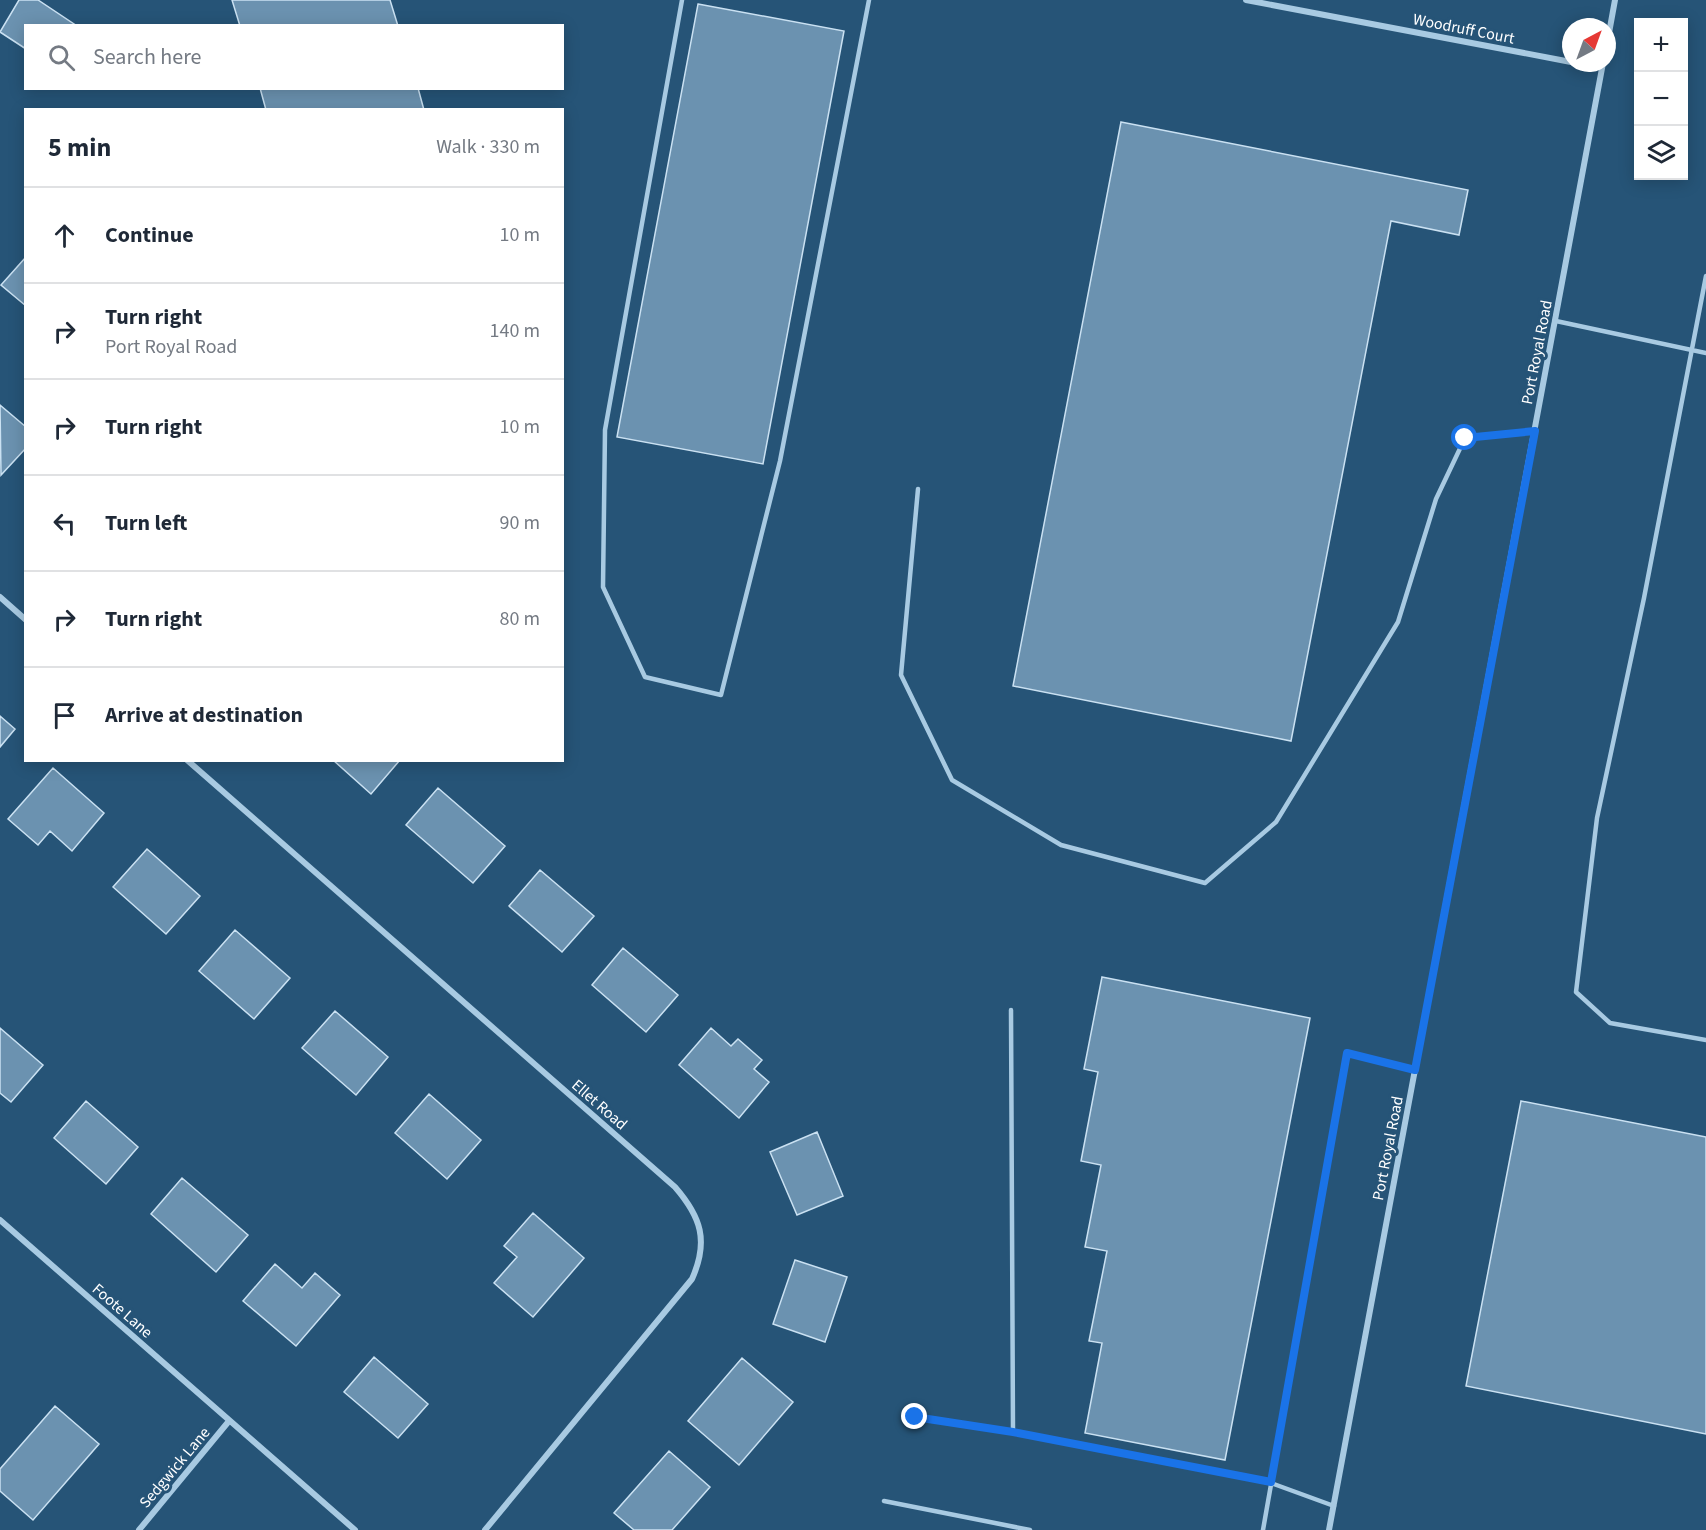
<!DOCTYPE html>
<html lang="en">
<head>
<meta charset="utf-8">
<style>
	body { margin:0; font-family:"Source Sans 3",sans-serif; background:#f6f6f7; color:#1f2937 }
	.controls { position:absolute; right:18px; top:18px; display:grid; overflow:hidden; border-radius:0px; box-shadow:0 3px 15px #0003 }
	.controls button { width:54px; height:54px; display:grid; place-items:center; padding:0; border:0; border-bottom:2px solid #e0e1e3; background:#fff; color:#1f2937; font:30px sans-serif }
	.compass { position:absolute; left:1562px; top:18px; width:54px; height:54px; border-radius:50%; background:#fff; box-shadow:0 3px 15px #0003; rotate:41deg }
	.stop { position:absolute; width:18px; height:18px; margin:-14px; border:4px solid #1a73e8; border-radius:50%; background:#fff }
	.stop.end { background:#1a73e8; border-color:#fff; box-shadow:0 2px 6px #0008 }
	.list { margin:0; padding:0; list-style:none }
	h2 { display:flex; justify-content:space-between; align-items:center; height:78px; margin:0; padding:0 24px; font-size:26px }
	h2 small { font-size:20px; font-weight:400; color:#747a83 }
	.list li { display:grid; grid-template-columns:39px 1fr auto; gap:18px; align-items:center; box-sizing:border-box; height:96px; padding:0 24px; border-top:2px solid #e0e1e3 }
	.list b { display:block; font-size:22px; white-space:nowrap }
	.list p { margin:0; font-size:20px; white-space:nowrap; color:#747a83 }
	.list em { font-size:20px; font-style:normal; color:#747a83 }
	.icon { flex:none; width:33px; height:33px; fill:none; stroke:currentColor; stroke-width:2; stroke-linecap:round; stroke-linejoin:round }
	.map { position:relative; flex:none; width:1706px; height:1530px; overflow:hidden }
	.search { position:absolute; background:#fff; box-shadow:0 3px 15px #0003; left:24px; top:24px; width:540px; height:66px; display:flex; align-items:center; gap:15px; box-sizing:border-box; padding:0 21px; border-radius:0px; color:#747a83; font-size:22px }
	.panel { position:absolute; background:#fff; box-shadow:0 3px 15px #0003; left:24px; top:108px; width:540px; height:654px; border-radius:0px }
	.map>svg:first-child { display:block }
</style>
</head>
<body>
<div class="map">
<svg width="1706" height="1530" viewBox="0 0 1706 1530">
	<rect width="100%" height="100%" fill="#265477"/>
	<path fill="#6b92b0" stroke="#cae1f2" stroke-width="1.5" d="M19,0h19l39,26h-51v23l-26,-17z
		M232,0h158l8,26h-158z
		M698,4l146,27 -81,433 -146,-27z
		M260,88h158l6,22h-158z
		M1121,122l347,68 -9,45 -68,-14 -100,520 -278,-55z
		M26,257v49l-25,-21z
		M0,405l26,22v21l-25,27z
		M0,716l15,13 -15,18z
		M333,760h67l-29,34z
		M53,768l51,45 -32,38 -22,-20 -12,14 -30,-26z
		M438,788l67,58 -32,37 -67,-58z
		M147,849l53,47 -34,38 -53,-47z
		M540,870l54,46 -32,36 -53,-46z
		M235,930l55,48 -36,41 -55,-48z
		M623,948l55,47 -32,37 -54,-47z
		M1102,977l208,41 -85,442 -140,-27 17,-90 -13,-2 18,-90 -22,-4 16,-82 -20,-4 17,-89 -14,-3z
		M335,1011l53,46 -32,38 -54,-47z
		M0,1028l43,37 -32,37 -11,-9z
		M711,1028l20,18 7,-7 24,21 -8,9 15,13 -30,36 -60,-53z
		M429,1094l52,46 -34,39 -52,-46z
		M86,1101l52,46 -32,37 -52,-46z
		M1521,1101l185,36v297l-240,-48z
		M817,1132l26,64 -46,19 -27,-63z
		M182,1178l66,57 -32,37 -65,-58z
		M533,1213l51,45 -51,59 -39,-34 23,-26 -13,-11z
		M795,1260l52,17 -22,65 -52,-18z
		M275,1264l27,24 13,-15 25,22 -44,51 -53,-45z
		M374,1357l54,47 -30,34 -54,-46z
		M742,1358l51,44 -54,63 -51,-44z
		M55,1406l44,38 -66,76 -33,-29v-22z
		M669,1451l41,36 -38,43h-38l-20,-17z"/>
	<g fill="none" stroke-linecap="round" stroke-linejoin="round">
		<path stroke="#a8cae2" stroke-width="4.5" d="M682,0l-77,430 -2,157 42,90 76,18 59,-234 89,-461
			M1706,276l-62,322 -47,220 -21,174 34,31 96,17
			M1556,321l150,32
			M918,489l-17,186 51,105 109,65 144,38 71,-61 122,-200 38,-123 29,-61 70,-7
			M1011,1010l2,422 258,51 63,23
			M915,1417l98,15
			M884,1501l146,29
			M1263,1530l84,-477 68,17"/>
		<path stroke="#a8cae2" stroke-width="6" d="M1246,0l325,62
			M1607,44l8,-44
			M1579,63l23,4
			M0,597l26,23
			M187,760l488,427c26,30 34,54 17,92l-207,251
			M0,1220l355,310
			M139,1530l90,-109
			M1329,1530l274,-1467"/>
	</g>
	<g fill="none" stroke-linecap="round" stroke-linejoin="round">
		<path stroke="#1a73e8" stroke-width="8" d="M915,1417l98,15 258,50 76,-429 68,17 120,-639 -70,7"/>
	</g>
	<g text-anchor="middle" stroke-width="6" stroke-linejoin="round" paint-order="stroke">
		<g font-size="16" fill="#fff" stroke="#265477">
			<text transform="translate(1464 28) rotate(11)" y="6">Woodruff Court</text>
			<text transform="translate(1536 352) rotate(-79)" y="6">Port Royal Road</text>
			<text transform="translate(600 1104) rotate(41)" y="6">Ellet Road</text>
			<text transform="translate(1387 1148) rotate(-79)" y="6">Port Royal Road</text>
			<text transform="translate(123 1310) rotate(41)" y="6">Foote Lane</text>
			<text transform="translate(174 1467) rotate(-50)" y="6">Sedgwick Lane</text>
		</g>
	</g>
</svg>
<div class="controls">
<button>+</button>
<button>−</button>
<button><svg class="icon" aria-label="layers" viewBox="0 0 24 24"><path d="M12 4l9 5-9 5-9-5zM3 14l9 5 9-5"/></svg></button>
</div>
<svg class="compass" viewBox="-18 -18 36 36"><path d="M0-13l5 13h-10z" fill="#e53935"/><path d="M0 13l5-13h-10z" fill="#747a83"/></svg>
<div class="stop" style="left:1465px;top:438px"></div>
<div class="stop end" style="left:915px;top:1417px"></div>
<div class="search"><svg class="icon" aria-label="search" viewBox="0 0 24 24"><circle cx="10" cy="10" r="6"/><path d="M15 15l6 6"/></svg>Search here</div>
<section class="panel">
<h2>5 min<small>Walk · 330 m</small></h2>
<ul class="list">
<li><svg class="icon" aria-label="ahead" viewBox="0 0 24 24"><path d="M12 20V5M6 11l6-6 6 6"/></svg><div><b>Continue</b></div><em>10 m</em></li>
<li><svg class="icon" aria-label="right" viewBox="0 0 24 24"><path d="M7 20v-9h11M14 6l5 5-5 5"/></svg><div><b>Turn right</b><p>Port Royal Road</p></div><em>140 m</em></li>
<li><svg class="icon" aria-label="right" viewBox="0 0 24 24"><path d="M7 20v-9h11M14 6l5 5-5 5"/></svg><div><b>Turn right</b></div><em>10 m</em></li>
<li><svg class="icon" aria-label="left" viewBox="0 0 24 24"><path d="M17 20v-9H6M10 6l-5 5 5 5"/></svg><div><b>Turn left</b></div><em>90 m</em></li>
<li><svg class="icon" aria-label="right" viewBox="0 0 24 24"><path d="M7 20v-9h11M14 6l5 5-5 5"/></svg><div><b>Turn right</b></div><em>80 m</em></li>
<li><svg class="icon" aria-label="arrive" viewBox="0 0 24 24"><path d="M6 21V4h12l-3 4 3 4H6"/></svg><div><b>Arrive at destination</b></div></li>
</ul>
</section>
</div>
</body>
</html>
